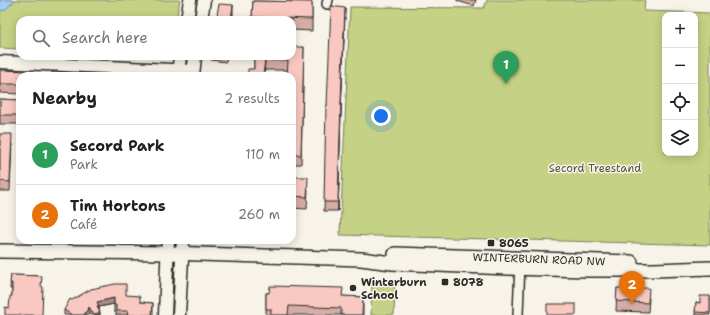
<!DOCTYPE html>
<html lang="en">
<head>
<meta charset="utf-8">
<style>
	body { margin:0; font-family:"Shantell Sans",sans-serif; background:#f6f6f6; color:#202124 }
	.controls { position:absolute; right:12px; top:12px; display:grid; overflow:hidden; border-radius:8px; box-shadow:0 2px 10px #0003 }
	.controls button { width:36px; height:36px; display:grid; place-items:center; padding:0; border:0; border-bottom:1px solid #e0e0e0; background:#fff; color:#202124; font:20px sans-serif }
	.you { position:absolute; left:381px; top:116px; width:14px; height:14px; margin:-10px; border:3px solid #fff; border-radius:50%; background:#1a73e8; box-shadow:0 0 0 6px #1a73e833 }
	.badge { display:grid; place-items:center; width:26px; height:26px; border-radius:50%; background:#2563eb; color:#fff; font-size:13px; font-weight:700 }
	.pin { position:absolute; translate:-50% -33px; filter:drop-shadow(0 1px 2px #0008) }
	.pin::after { content:''; position:absolute; top:21px; width:14px; height:12px; background:inherit; clip-path:polygon(0 0,100% 0,50% 100%) }
	.list { margin:0; padding:0; list-style:none }
	h2 { display:flex; justify-content:space-between; align-items:center; height:52px; margin:0; padding:0 16px; font-size:17px }
	h2 small { font-size:13px; font-weight:400; color:#757577 }
	.list li { display:grid; grid-template-columns:26px 1fr auto; gap:12px; align-items:center; box-sizing:border-box; height:60px; padding:0 16px; border-top:1px solid #e0e0e0 }
	.list b { display:block; font-size:15px; white-space:nowrap }
	.list p { margin:0; font-size:13px; white-space:nowrap; color:#757577 }
	.list em { font-size:13px; font-style:normal; color:#757577 }
	.icon { flex:none; width:22px; height:22px; fill:none; stroke:currentColor; stroke-width:2; stroke-linecap:round; stroke-linejoin:round }
	.map { position:relative; flex:none; width:710px; height:315px; overflow:hidden }
	.search { position:absolute; background:#fff; box-shadow:0 2px 10px #0003; left:16px; top:16px; width:280px; height:44px; display:flex; align-items:center; gap:10px; box-sizing:border-box; padding:0 14px; border-radius:12px; color:#757577; font-size:15px }
	.panel { position:absolute; background:#fff; box-shadow:0 2px 10px #0003; left:16px; top:72px; width:280px; height:172px; border-radius:12px }
	.map>svg:first-child { display:block }
</style>
</head>
<body>
<div class="map">
<svg width="710" height="315" viewBox="0 0 710 315">
	<rect width="100%" height="100%" fill="#f7f3e8"/>
	<filter id="ink" filterUnits="userSpaceOnUse"><feTurbulence type="fractalNoise" baseFrequency=".025" numOctaves="2"/><feDisplacementMap in="SourceGraphic" scale="8" xChannelSelector="R" yChannelSelector="G"/><feConvolveMatrix kernelMatrix="1 2 1 2 8 2 1 2 1" color-interpolation-filters="sRGB"/></filter>
	<g filter="url(#ink)">
		<path fill="#c5d184" stroke="#787e58" fill-rule="evenodd" d="M0,0h180l-4,20h-156v29l-20,-1z
			M487,0h158l-1,11 66,2v232l-370,-10 10,-228 134,1zM665,15h30v138h-30z
			M372,282l23,1 -1,32h-23z"/>
		<path fill="#a1cefb" stroke="#728da8" d="M0,0h15l-10,10 -5,1z"/>
		<g fill="none" stroke-linecap="round" stroke-linejoin="round">
			<g stroke="#2b2b2b" stroke-width="12">
				<path id="minor" d="M327,4l1,-4
					M518,315l2,-53"/>
			</g>
			<g stroke="#2b2b2b" stroke-width="15">
				<path id="tertiary" d="M187,20l3,-20
					M201,20l3,-20
					M0,62l193,9
					M178,76l2,-20
					M193,76l2,-20
					M165,315l3,-75
					M179,315l4,-75"/>
			</g>
			<g stroke="#2b2b2b" stroke-width="16">
				<path id="secondary" d="M0,251l168,2 193,6 31,4 116,5 79,2h67l56,-2
					M395,254l236,8"/>
			</g>
			<use href="#minor" stroke="#f7f3e8" stroke-width="9"/>
			<use href="#tertiary" stroke="#f7f3e8" stroke-width="12"/>
			<use href="#secondary" stroke="#f7f3e8" stroke-width="13"/>
		</g>
		<path fill="#d6ada6" stroke="#2b2b2b" d="M457,0h19l-2,6 -17,-5z
			M253,1l59,1v29l-20,-1v-10h-40z
			M345,17l-4,94 -3,100h-14l3,-105z
			M304,47l-3,117h-9v-88l-5,-6h-22l-1,6h-16l6,-7v-13z
			M211,56h16l-1,6 -15,-2z
			M0,70l20,6v18l-20,-1z
			M0,99l20,1v24h-20z
			M0,134l12,10 -2,47h-10z
			M292,177l16,12 -1,20 -15,-1z
			M11,275l31,1 -33,32 3,-12v-7h-2z
			M617,288l32,10 -1,14 -32,-1z
			M266,293l97,4v18h-97z
			M126,295l14,7 13,1v12h-37v-3h-2v-8l-15,3 1,8h-10l-1,-2 -1,2h-24v-5z
			M710,296v19h-15l1,-13 4,1z"/>
		<path fill="#ae8d87" stroke="#2b2b2b" d="M233,5v15h-2z
			M345,8l-4,103 -3,100 3,-109z
			M265,60l-1,16h-1z
			M114,298v6l-15,3v5l-2,1v-11z
			M89,307v6l-1,2h-4z
			M100,312v3h-5z"/>
		<path fill="#f9c9c1" stroke="#2b2b2b" d="M253,1l59,1v17l-60,-2z
			M219,4l14,1 -2,15h-15z
			M331,6l14,2 -4,94 -3,100h-14l2,-96h1z
			M292,47h12l-3,108 -9,-1v-78h-5l1,-15 -23,-1 -2,16h-15v-7h6v-13h38z
			M0,70l29,1v5h-9v8h-20z
			M52,72l103,4h-103z
			M208,74l15,1v1h-16z
			M0,99l20,1v15h-20z
			M0,134h12l-2,48 -10,-1z
			M292,177h16l-1,20 -15,-1z
			M11,275l31,1 -1,10 2,1 -1,28h-37v-8l4,1 1,-12h2v-13h-2z
			M115,284h11v11l13,1v1h1v5l13,1 -1,12h-25l1,-4h-12v-6h-2v-7l-17,4 2,4 -2,1 3,5 -5,3h-1l-5,-8 -5,8h-12l-8,-5 6,-11 2,1 19,-11z
			M270,286l73,2 -1,8 21,1 -1,18h-21v-7l-52,-2 -1,9h-17v-6h-5v-16h3z
			M617,288h32l-1,15 -32,-2z
			M700,296h10v17l-15,-1 1,-10 4,1z
			M547,304h29v11h-29z"/>
	</g>
	<g fill="#2b2b2b" stroke="#f7f3e8" stroke-width="1.5">
		<rect x="487" y="239" width="8" height="8" rx="2"/>
		<rect x="441" y="278" width="8" height="8" rx="2"/>
		<circle cx="353" cy="288" r="4"/>
	</g>
	<g text-anchor="middle" stroke-width="3" stroke-linejoin="round" paint-order="stroke">
		<g font-size="11" fill="#525441" stroke="#f7f3e8">
			<text x="595" y="172">Secord Treestand</text>
		</g>
		<g font-size="11" font-weight="bold" fill="#2b2b2b" stroke="#f7f3e8" text-anchor="start">
			<text x="499" y="247">8065</text>
			<text x="361" y="286">Winterburn<tspan x="361" dy="13">School</tspan></text>
			<text x="453" y="286">8078</text>
		</g>
		<g font-size="11" fill="#2b2b2b" stroke="#f7f3e8">
			<text transform="translate(539 259) rotate(2)" y="4">WINTERBURN ROAD NW</text>
		</g>
	</g>
</svg>
<div class="controls">
<button>+</button>
<button>−</button>
<button><svg class="icon" aria-label="locate" viewBox="0 0 24 24"><circle cx="12" cy="12" r="6"/><path d="M12 2v4M12 18v4M2 12h4M18 12h4"/></svg></button>
<button><svg class="icon" aria-label="layers" viewBox="0 0 24 24"><path d="M12 4l9 5-9 5-9-5zM3 14l9 5 9-5"/></svg></button>
</div>
<div class="you"></div>
<div class="pin badge" style="left:506px;top:84px;background:#2e9e5b">1</div>
<div class="pin badge" style="left:632px;top:304px;background:#e8710a">2</div>
<div class="search"><svg class="icon" aria-label="search" viewBox="0 0 24 24"><circle cx="10" cy="10" r="6"/><path d="M15 15l6 6"/></svg>Search here</div>
<section class="panel">
<h2>Nearby<small>2 results</small></h2>
<ul class="list">
<li><span class="badge" style="background:#2e9e5b">1</span><div><b>Secord Park</b><p>Park</p></div><em>110 m</em></li>
<li><span class="badge" style="background:#e8710a">2</span><div><b>Tim Hortons</b><p>Café</p></div><em>260 m</em></li>
</ul>
</section>
</div>
</body>
</html>
